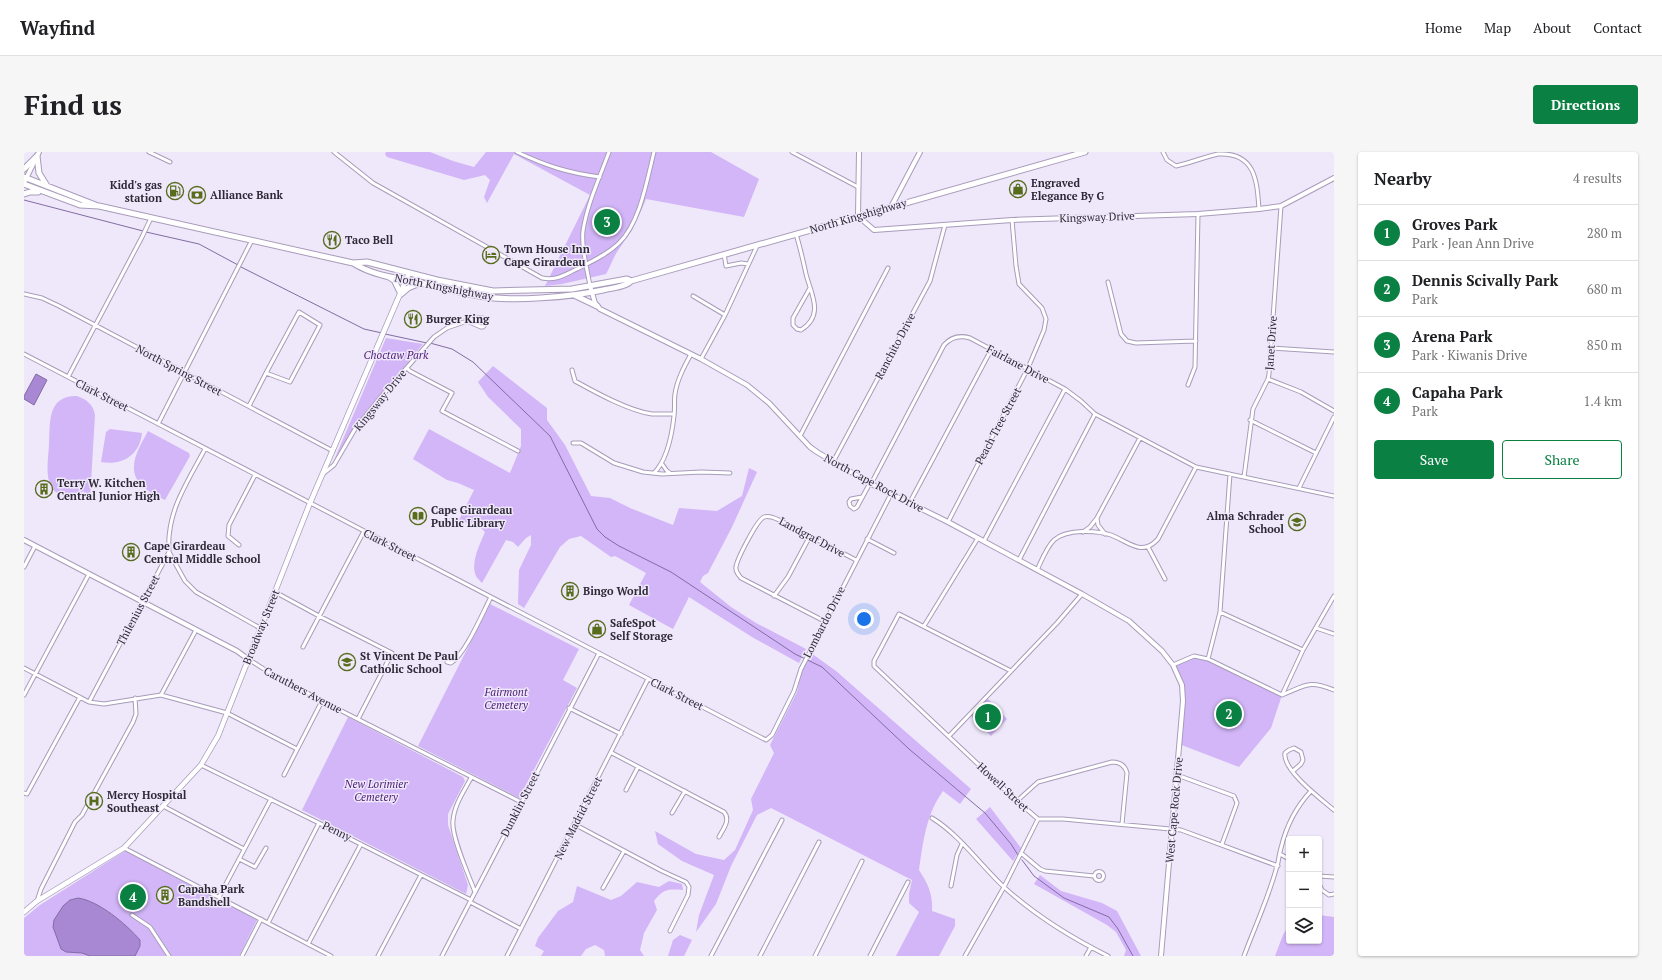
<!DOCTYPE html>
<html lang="en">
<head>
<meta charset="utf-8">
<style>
	body { margin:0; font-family:"PT Serif",serif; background:#f6f6f6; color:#202124 }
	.controls { position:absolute; right:12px; bottom:12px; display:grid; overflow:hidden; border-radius:4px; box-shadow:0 1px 3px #0004 }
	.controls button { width:36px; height:36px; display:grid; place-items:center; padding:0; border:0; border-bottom:1px solid #e0e0e0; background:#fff; color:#202124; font:20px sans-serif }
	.you { position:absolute; left:840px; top:467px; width:14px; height:14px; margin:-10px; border:3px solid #fff; border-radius:50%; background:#1a73e8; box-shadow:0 0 0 6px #1a73e833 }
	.badge { display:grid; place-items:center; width:26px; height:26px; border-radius:50%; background:#0b8043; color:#fff; font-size:13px; font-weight:700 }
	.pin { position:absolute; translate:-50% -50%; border:2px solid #fff; box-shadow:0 1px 4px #0006 }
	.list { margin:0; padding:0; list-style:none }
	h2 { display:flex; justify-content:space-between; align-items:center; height:52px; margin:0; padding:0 16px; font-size:17px }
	h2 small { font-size:13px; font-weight:400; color:#757577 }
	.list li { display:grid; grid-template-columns:26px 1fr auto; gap:12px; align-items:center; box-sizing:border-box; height:56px; padding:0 16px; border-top:1px solid #e0e0e0 }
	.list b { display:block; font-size:15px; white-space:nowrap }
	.list p { margin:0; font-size:13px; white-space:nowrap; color:#757577 }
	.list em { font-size:13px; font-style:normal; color:#757577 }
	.actions { display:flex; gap:8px; padding:12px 16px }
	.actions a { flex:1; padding:9px 0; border:1px solid #0b8043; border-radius:4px; text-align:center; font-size:14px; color:#0b8043 }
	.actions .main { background:#0b8043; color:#fff }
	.icon { flex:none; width:22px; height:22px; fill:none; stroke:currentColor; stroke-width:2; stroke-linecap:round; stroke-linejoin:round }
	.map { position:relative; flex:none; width:1310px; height:804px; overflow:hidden; border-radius:4px }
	header { display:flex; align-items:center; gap:24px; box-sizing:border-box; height:56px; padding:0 20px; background:#fff; border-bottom:1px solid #e0e0e0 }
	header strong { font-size:19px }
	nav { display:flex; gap:22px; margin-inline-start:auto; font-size:14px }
	.intro { display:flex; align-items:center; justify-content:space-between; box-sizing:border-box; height:96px; padding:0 24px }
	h1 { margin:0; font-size:28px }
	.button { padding:10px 18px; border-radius:4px; background:#0b8043; color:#fff; font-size:14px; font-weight:700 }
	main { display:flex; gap:24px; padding:0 24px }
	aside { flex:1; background:#fff; border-radius:4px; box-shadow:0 1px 3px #0004 }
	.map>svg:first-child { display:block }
</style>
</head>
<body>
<header>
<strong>Wayfind</strong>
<nav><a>Home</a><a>Map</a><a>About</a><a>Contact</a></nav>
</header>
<div class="intro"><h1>Find us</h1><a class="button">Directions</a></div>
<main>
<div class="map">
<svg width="1310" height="804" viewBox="0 0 1310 804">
	<rect width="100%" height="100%" fill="#efe7fa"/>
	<path fill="#d2b6f8" d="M362,0h44l23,9 21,6 12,-15h225l48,27 -15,38 -98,-18c-7,18 -16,34 -27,50 -6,8 -8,17 -13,25l-44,10 -17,2 45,-91 -76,-41 -27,49 -3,-6 6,-17 -5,-5 -21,5 -77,-23 -2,-3z
		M362,186l37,6 -50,62 -38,52z
		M469,214l54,42v12l18,25 26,51 19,2 20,10 43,17 6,-17 38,3 25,-15 7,-28 8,4 -25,55 -24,46 -5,3 -3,6 31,25 25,16 50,26 -7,14 -47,-26 -63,-40 -16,32 -44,-24 17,-32 -31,-17 -4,1 -30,-21 -12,3 -9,8 -36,61 -6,-4 1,-34 12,-25v-10l-5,3 -8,9 -5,-5 -7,-2 -24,43c-2,-2 -5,-5 -6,-7 -6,-13 4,-32 9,-44l-4,-4 -22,-8 15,-30 -16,-7 -11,-3 -34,-21 16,-30 81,44 11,-27v-17l-33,-32 -10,-15z
		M53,244c10,4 16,8 18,19l-5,84 -5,-1 -1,-7c-4,2 -9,5 -14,5 -29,1 -22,-33 -21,-51 1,-13 -1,-32 8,-42 6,-6 12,-7 20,-7z
		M86,277l32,4c-2,22 -20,33 -41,29l5,-30z
		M124,279l41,22 1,3 -25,44c-6,-3 -13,-6 -19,-11 -23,-17 -8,-39 2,-58z
		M466,452l89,45 -16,31 14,8 -58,110 -101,-52z
		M787,501l25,18 135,118 -11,15 -17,-13c-17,23 -20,52 -24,79 9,14 14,24 13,41l23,8v7l-16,30h-43l23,-44 -10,-9v-9l3,-14 -141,-72 -14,7 -26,51 -15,38 -20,28 3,-17 15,-40 -32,-14 -24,-17 -3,-13 41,23 28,6 11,-10 18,-40 -2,-11 23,-46 -4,-8 27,-53 5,-22z
		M1170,504l14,3 74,36 -11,33 -32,39 -60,-23 3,-59 -9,-20z
		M962,545l21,22 -16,17 -22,-22z
		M324,565l115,60 2,4 -17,33v11l20,60 -2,9 -164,-84z
		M966,655l31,41 -8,13 -37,-42z
		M101,699l132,69 -18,36h-215v-38l16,-13z
		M1016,723l21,16 41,12 15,8 24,45h-17l2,-6 -10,-18 -9,-7 -73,-41z
		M645,729l13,3 1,6c-15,-1 -19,-2 -29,11l3,9 -13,23 -4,17 4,6h-39l-1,-6 -9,-5 -9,4 -5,7h-40l3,-5 -9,-5 3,-8 20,-27 15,-9 4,-16 34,14 10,-4 16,-14 22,5z
		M1295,763l15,2v39h-59l8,-21 6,-10v16h30z
		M656,783l12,5 -8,16h-16l5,-16z"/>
	<path fill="#a888d3" stroke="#836ca4" d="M12,222l11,6 -13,25 -10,-6v-3z
		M54,746c21,3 48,26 62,42v6l-5,10h-45l-8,-3 -16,-1 -5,-3 -8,-22 1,-7 9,-14 7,-6z"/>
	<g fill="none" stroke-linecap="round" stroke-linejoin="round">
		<path stroke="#836ca4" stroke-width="1" d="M0,48l119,31
			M122,80l53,12 39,21
			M217,115l123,62 18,4
			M361,182l42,9
			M406,191l22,6 21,13 77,74 47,93 8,8 14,9 52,26 124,82 27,13 87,82 76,64 26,31 7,11
			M998,708l12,16 30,22 45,19 9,12 15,27"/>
		<g stroke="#a89cba" stroke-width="5">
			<path id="minor" d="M125,0l21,10
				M310,0l39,31 169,95c14,3 22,-3 35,-9 14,-7 31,-15 42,-26 21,-20 28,-63 35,-91
				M493,0c29,14 52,21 83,25
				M768,0l66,35
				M1139,0l4,8 9,6c14,-3 28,-9 42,-12 38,-2 39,28 41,55
				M772,82c4,13 7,26 10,40 5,20 19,41 -5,56l-4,-1 -4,-4v-7l17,-30
				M700,102l2,12 15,-3 7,1
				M1084,130l13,52 6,7 9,2 60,-2
				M566,134c-3,-18 -9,-38 -7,-55 4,-27 17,-54 26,-79
				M0,142l18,4 17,8 274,145
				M669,144l32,19
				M275,160l21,13 -30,57 -24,-9z
				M1247,196l63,4
				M0,202l742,386 6,-5 22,-44 7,-22 90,-175
				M677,207l24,-44 32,-69
				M383,216l3,3 42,22 -10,18 76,40
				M548,218l3,11c20,11 54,30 77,33 7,0 15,0 22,0
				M44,225l74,-140 9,-19
				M1244,227l33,13 33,19
				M1164,233l7,-18 3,-153
				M225,254l17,-33
				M1226,268l66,33
				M134,272l94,-184
				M776,284l88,-168
				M549,291h8l33,20 29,9 19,2 39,-2 29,1
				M809,310l97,-181 15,-56
				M638,312l5,7 3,2
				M300,321l10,-8 21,-36 25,-31 54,-61 13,-9 20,-7 14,6h2l4,-5 -1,-2c-6,-5 -13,-1 -19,1
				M630,321c13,-13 18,-39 20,-57 1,-7 0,-15 1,-22 2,-14 9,-27 16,-40
				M1220,325l9,-68 15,-30 1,-5 12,-168
				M847,332l73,-139c7,-8 16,-10 26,-7l95,51 16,12 14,13 101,53 138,29
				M1275,336l35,-71
				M838,345l-11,2 -2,3 1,4 4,3 3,-2 13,-24
				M886,350l81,-152
				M1073,366l1,7 7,9
				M924,370l80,-154 16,-38 2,-11 -4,-11 -23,-24 -3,-18 -4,-46
				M1059,380l7,-5 7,-9 43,-80
				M843,387l27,14
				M960,389l81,-152
				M215,393l-11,-9 1,-11 26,-50
				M1124,395l17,32
				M145,400l16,29 11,11 64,36
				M995,408l76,-146
				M0,415l11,-21
				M1013,418c5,-10 9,-22 17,-30 12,-11 42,-10 57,-5 18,7 31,22 47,4l38,-72
				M251,440l44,24 73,37 -34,66
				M750,444l14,-19 22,-41
				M1196,460l83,38
				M800,469l-83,-43c-2,-3 -6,-6 -5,-11 1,-8 21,-47 28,-50 5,-2 11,1 15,3l77,40
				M900,474l54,-88
				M1292,476l18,6
				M279,495l61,-116
				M224,507l19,12 55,30 199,101
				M1184,507l12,-47 10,-138
				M423,510l4,1c15,-10 31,-49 40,-66
				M1149,513l21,-9 14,3 74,36c25,-10 26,-15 52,-5
				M0,516l65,34 15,2 57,-9 66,18 70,36
				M987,519l-112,-57 -25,47v5l143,135 21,18h25l118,11 97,36
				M0,543l65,-121
				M137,543l35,-65
				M1258,543l21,-45 31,-54
				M65,550l80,-150c-3,-40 18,-69 36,-103
				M545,556l52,26
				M925,584l108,-113 25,-29
				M588,601l112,59c7,8 -1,17 -5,25
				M177,613l118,58 152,77
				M1269,619l8,-7 2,-4 -2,-8 -7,-4 -5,2 -4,3c-3,17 37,47 49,57
				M260,623l38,-74
				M1153,623l57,21 3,7 -15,41
				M447,626c-7,13 -17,27 -18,43 -2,15 16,55 22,71
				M602,638l12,-23
				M0,641l3,1 53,-97
				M993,649l21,-19 74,-20c8,0 13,3 15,11l-5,51
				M139,654l81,43
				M648,661l13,-22
				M908,666c28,17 49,48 73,70 30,27 67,50 103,68
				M550,672l88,47 24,11 3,5 -1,8 -18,36
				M100,696l207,108
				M997,701l19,16 5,2 49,5
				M1256,702l9,5
				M215,707l16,8 11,-19
				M1070.5 724a4.5 4.5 0 1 1 9 0a4.5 4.5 0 1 1-9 0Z
				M1295,724l15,1
				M1295,732l3,6 7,5 5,-1
				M927,734l6,-31 5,-11
				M579,736l21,-37
				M195,745l52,-98
				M13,749l4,-12 34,-67 7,-7 51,-93 3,-8 -1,-16
				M446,750l51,27
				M108,763l18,12 19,29
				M244,771l51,-100
				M284,792l53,-100
				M218,804l19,-37
				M354,804l43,-81
				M418,804l157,-303
				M483,804l141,-277
				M687,804l71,-136
				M736,804l59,-114
				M791,804l47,-95
				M846,804l38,-74
				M941,804l39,-69 34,-68
				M1062,804l5,-9
				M1220,804c11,-30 25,-59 33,-90 2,-6 2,-12 4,-18 5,-21 15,-41 30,-57"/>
		</g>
		<g stroke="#a89cba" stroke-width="6">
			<path id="tertiary" d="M835,0l-1,64 16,14 138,-10 186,-6 61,-5 22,-3 53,-28
				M0,31l15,-31
				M867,55l29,-55
				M566,134l5,17 5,6 101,50 46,26 22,18 41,44 7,5 54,32 77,38 134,72 47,27 33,30 11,14 9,20 1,16 -22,255
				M0,388l213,111 11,8"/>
		</g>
		<g stroke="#a89cba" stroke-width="6">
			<path id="secondary" d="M0,760l13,-11 87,-53 77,-83 17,-29 92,-233 99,-230"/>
		</g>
		<g stroke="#a89cba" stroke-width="7">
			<path id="primary" d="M13,4l2,17 8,13
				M0,17l13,-13
				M0,25l74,29
				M0,32l56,21 19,1 254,57c19,12 42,15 64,19 20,5 41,10 62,14 32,6 92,1 124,-6 8,-2 23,-3 28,-9l454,-129
				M0,42l6,-2h8
				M329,111l14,-1 70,18 56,11 79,-2 55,-10 4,2
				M365,125l5,3 7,14 7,-6 12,-5
				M550,143l23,11"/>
		</g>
		<use href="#minor" stroke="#fff" stroke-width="3"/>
		<use href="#tertiary" stroke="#fff" stroke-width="4"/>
		<use href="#secondary" stroke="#fff" stroke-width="4.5"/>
		<use href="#primary" stroke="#fff" stroke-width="5"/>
	</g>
	<defs>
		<g id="shop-ring" transform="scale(0.9)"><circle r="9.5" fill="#efe7fa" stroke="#576d1c" stroke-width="1.5"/><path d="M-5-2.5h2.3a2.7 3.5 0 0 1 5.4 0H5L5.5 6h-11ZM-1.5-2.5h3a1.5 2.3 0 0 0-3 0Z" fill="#576d1c"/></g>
		<g id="fuel-ring" transform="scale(0.9)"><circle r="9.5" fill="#efe7fa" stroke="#576d1c" stroke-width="1.5"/><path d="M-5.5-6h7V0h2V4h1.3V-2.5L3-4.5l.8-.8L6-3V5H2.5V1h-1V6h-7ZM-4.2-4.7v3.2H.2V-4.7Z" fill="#576d1c"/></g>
		<g id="bank-ring" transform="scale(0.9)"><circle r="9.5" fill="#efe7fa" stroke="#576d1c" stroke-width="1.5"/><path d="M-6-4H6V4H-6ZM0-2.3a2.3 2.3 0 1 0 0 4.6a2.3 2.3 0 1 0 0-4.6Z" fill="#576d1c"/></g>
		<g id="restaurant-ring" transform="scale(0.9)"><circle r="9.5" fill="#efe7fa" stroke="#576d1c" stroke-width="1.5"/><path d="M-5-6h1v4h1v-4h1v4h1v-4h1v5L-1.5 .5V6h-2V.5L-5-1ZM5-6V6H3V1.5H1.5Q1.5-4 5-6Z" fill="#576d1c"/></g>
		<g id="hotel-ring" transform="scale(0.9)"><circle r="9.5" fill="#efe7fa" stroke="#576d1c" stroke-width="1.5"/><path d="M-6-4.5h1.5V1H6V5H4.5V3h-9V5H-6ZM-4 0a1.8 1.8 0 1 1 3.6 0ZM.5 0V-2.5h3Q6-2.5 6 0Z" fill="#576d1c"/></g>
		<g id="building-ring" transform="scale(0.9)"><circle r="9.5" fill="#efe7fa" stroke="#576d1c" stroke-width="1.5"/><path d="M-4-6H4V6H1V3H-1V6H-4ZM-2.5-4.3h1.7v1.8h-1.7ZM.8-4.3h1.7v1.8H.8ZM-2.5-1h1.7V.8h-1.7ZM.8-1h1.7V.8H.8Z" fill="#576d1c"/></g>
		<g id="library-ring" transform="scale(0.9)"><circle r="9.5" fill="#efe7fa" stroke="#576d1c" stroke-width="1.5"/><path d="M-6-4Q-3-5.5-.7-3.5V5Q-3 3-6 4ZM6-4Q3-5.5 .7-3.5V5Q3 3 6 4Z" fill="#576d1c"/></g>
		<g id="school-ring" transform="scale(0.9)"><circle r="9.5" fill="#efe7fa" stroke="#576d1c" stroke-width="1.5"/><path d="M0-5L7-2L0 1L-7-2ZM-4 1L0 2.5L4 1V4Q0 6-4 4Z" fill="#576d1c"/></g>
		<g id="hospital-ring" transform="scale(0.9)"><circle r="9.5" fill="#efe7fa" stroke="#576d1c" stroke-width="1.5"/><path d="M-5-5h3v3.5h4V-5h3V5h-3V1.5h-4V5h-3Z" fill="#576d1c"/></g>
	</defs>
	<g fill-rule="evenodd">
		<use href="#shop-ring" x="994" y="37"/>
		<use href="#fuel-ring" x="151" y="39"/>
		<use href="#bank-ring" x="173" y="43"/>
		<use href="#restaurant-ring" x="308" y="88"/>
		<use href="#hotel-ring" x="467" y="103"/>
		<use href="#restaurant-ring" x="389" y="167"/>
		<use href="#building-ring" x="20" y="337"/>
		<use href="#library-ring" x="394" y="364"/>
		<use href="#school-ring" x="1273" y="370"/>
		<use href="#building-ring" x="107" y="400"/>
		<use href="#building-ring" x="546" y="439"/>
		<use href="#shop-ring" x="573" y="477"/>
		<use href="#school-ring" x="323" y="510"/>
		<use href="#hospital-ring" x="70" y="649"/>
		<use href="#building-ring" x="141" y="743"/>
	</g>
	<g text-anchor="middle" stroke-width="3" stroke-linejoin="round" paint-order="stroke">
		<g font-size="11" font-weight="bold" fill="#2e2936" stroke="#efe7fa" text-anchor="start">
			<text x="1007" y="35">Engraved<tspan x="1007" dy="13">Elegance By G</tspan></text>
			<text x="138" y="37" text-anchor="end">Kidd's gas<tspan x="138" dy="13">station</tspan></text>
			<text x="186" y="47">Alliance Bank</text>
			<text x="321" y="92">Taco Bell</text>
			<text x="480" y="101">Town House Inn<tspan x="480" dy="13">Cape Girardeau</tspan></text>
			<text x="402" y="171">Burger King</text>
			<text x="33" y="335">Terry W. Kitchen<tspan x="33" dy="13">Central Junior High</tspan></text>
			<text x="407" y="362">Cape Girardeau<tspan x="407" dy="13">Public Library</tspan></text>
			<text x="1260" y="368" text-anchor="end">Alma Schrader<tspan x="1260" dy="13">School</tspan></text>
			<text x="120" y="398">Cape Girardeau<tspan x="120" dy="13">Central Middle School</tspan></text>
			<text x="559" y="443">Bingo World</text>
			<text x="586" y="475">SafeSpot<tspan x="586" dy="13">Self Storage</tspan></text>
			<text x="336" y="508">St Vincent De Paul<tspan x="336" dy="13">Catholic School</tspan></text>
			<text x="83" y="647">Mercy Hospital<tspan x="83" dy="13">Southeast</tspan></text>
			<text x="154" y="741">Capaha Park<tspan x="154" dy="13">Bandshell</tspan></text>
		</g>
		<g font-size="11" fill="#2e2936" stroke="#efe7fa">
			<text transform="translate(834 64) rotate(-16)" y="4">North Kingshighway</text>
			<text transform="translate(1073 65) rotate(-2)" y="4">Kingsway Drive</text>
			<text transform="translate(420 135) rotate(11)" y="4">North Kingshighway</text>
			<text transform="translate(1247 191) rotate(-86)" y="4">Janet Drive</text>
			<text transform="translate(871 194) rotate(-62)" y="4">Ranchito Drive</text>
			<text transform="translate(994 212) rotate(28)" y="4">Fairlane Drive</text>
			<text transform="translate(155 218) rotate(28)" y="4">North Spring Street</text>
			<text transform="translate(78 243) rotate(27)" y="4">Clark Street</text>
			<text transform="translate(356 248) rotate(-51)" y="4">Kingsway Drive</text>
			<text transform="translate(974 274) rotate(-62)" y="4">Peach Tree Street</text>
			<text transform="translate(850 331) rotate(28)" y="4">North Cape Rock Drive</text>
			<text transform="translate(788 385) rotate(28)" y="4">Landgraf Drive</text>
			<text transform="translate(366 393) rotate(27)" y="4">Clark Street</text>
			<text transform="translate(114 458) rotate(-62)" y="4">Thilenius Street</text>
			<text transform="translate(800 470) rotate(-63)" y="4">Lombardo Drive</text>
			<text transform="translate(237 475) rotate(-68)" y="4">Broadway Street</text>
			<text transform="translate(279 538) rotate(28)" y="4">Caruthers Avenue</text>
			<text transform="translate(653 542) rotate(27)" y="4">Clark Street</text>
			<text transform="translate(979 635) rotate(43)" y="4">Howell Street</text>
			<text transform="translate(496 652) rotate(-63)" y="4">Dunklin Street</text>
			<text transform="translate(1150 658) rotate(-85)" y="4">West Cape Rock Drive</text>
			<text transform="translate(554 666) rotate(-63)" y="4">New Madrid Street</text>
			<text transform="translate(313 679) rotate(26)" y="4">Penny</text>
		</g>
		<g font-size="11" font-style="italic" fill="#4a1c74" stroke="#efe7fa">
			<text x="372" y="207">Choctaw Park</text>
			<text x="482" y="544">Fairmont<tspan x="482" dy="13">Cemetery</tspan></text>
			<text x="352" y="636">New Lorimier<tspan x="352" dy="13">Cemetery</tspan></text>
		</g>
	</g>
</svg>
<div class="controls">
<button>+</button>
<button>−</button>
<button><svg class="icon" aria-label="layers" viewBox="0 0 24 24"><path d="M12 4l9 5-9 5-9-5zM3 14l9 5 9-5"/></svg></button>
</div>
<div class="you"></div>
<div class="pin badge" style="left:964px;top:565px">1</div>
<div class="pin badge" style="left:1205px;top:562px">2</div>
<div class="pin badge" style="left:583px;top:70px">3</div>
<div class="pin badge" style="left:109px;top:745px">4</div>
</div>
<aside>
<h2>Nearby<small>4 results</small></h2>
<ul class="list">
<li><span class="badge">1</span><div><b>Groves Park</b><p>Park · Jean Ann Drive</p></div><em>280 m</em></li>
<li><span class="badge">2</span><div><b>Dennis Scivally Park</b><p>Park</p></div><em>680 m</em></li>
<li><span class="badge">3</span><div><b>Arena Park</b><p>Park · Kiwanis Drive</p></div><em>850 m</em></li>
<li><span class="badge">4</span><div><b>Capaha Park</b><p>Park</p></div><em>1.4 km</em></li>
</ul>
<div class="actions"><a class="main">Save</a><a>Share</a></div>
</aside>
</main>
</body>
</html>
